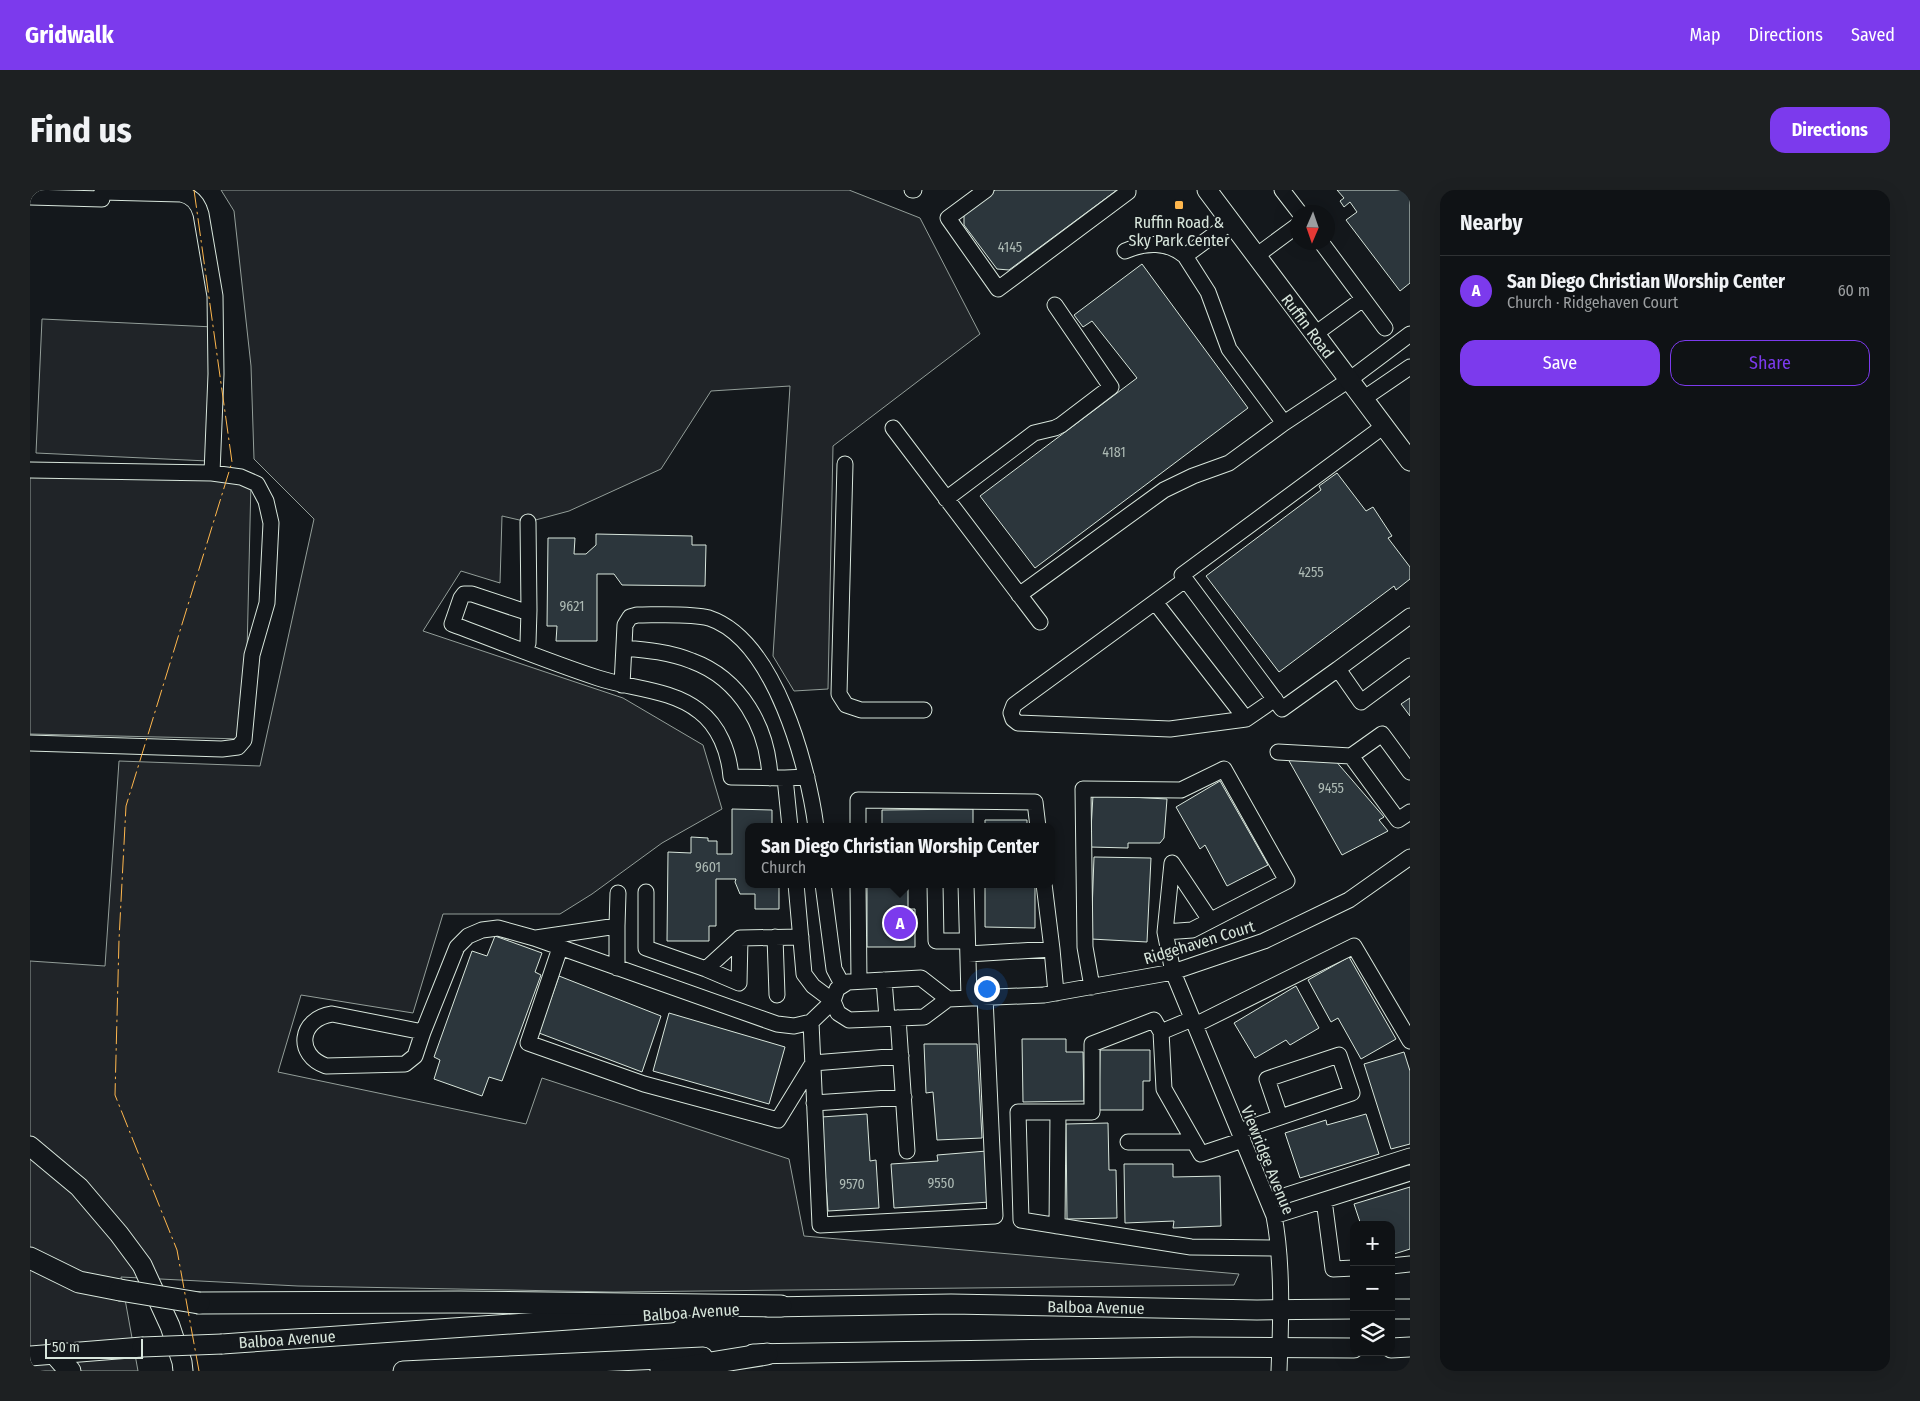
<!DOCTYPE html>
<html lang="en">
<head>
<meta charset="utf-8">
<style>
	body { margin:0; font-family:"Fira Sans Condensed",sans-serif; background:#1d2022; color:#f1f3f6 }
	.controls { position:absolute; right:15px; bottom:15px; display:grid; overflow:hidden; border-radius:10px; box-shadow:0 5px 20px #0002 }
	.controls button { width:45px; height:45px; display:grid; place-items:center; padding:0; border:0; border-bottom:1px solid #2f3234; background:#0f1215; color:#f1f3f6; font:25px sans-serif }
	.compass { position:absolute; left:1260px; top:15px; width:45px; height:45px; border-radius:50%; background:#0f1215; box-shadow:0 5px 20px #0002; rotate:182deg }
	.scale { position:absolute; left:15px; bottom:12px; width:98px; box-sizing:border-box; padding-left:5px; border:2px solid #d8e6dc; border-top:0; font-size:14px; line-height:18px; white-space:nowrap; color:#d8e6dc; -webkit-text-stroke:4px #14181c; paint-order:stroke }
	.you { position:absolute; left:956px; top:798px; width:18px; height:18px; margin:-12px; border:4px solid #fff; border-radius:50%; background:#1a73e8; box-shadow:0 0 0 8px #1a73e833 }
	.badge { display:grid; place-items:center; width:32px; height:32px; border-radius:50%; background:#7c3aed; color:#fff; font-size:16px; font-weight:700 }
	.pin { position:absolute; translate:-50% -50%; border:2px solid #fff; box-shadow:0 1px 5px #0006 }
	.popup { position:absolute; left:715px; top:633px; width:310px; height:65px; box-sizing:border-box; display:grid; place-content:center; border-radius:10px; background:#0f1215; filter:drop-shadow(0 1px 4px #0005); font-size:16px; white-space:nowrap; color:#9b9ea0 }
	.popup b { font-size:19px; color:#f1f3f6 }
	.popup::after { content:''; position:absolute; left:50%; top:100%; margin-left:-10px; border:10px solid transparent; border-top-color:#0f1215 }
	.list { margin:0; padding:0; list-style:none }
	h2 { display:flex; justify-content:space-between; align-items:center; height:65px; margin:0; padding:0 20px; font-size:21px }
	h2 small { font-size:16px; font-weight:400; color:#9b9ea0 }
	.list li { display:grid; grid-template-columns:32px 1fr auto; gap:15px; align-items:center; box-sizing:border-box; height:70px; padding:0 20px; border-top:1px solid #2f3234 }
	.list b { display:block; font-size:19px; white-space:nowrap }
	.list p { margin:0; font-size:16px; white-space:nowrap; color:#9b9ea0 }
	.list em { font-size:16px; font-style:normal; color:#9b9ea0 }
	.actions { display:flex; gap:10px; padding:15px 20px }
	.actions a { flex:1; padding:11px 0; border:1px solid #7c3aed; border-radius:15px; text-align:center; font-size:18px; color:#7c3aed }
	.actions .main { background:#7c3aed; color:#fff }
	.icon { flex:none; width:28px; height:28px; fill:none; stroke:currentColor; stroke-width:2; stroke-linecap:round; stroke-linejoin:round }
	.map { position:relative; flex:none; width:1380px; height:1181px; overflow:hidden; border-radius:15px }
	header { display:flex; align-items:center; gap:30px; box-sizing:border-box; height:70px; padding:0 25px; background:#7c3aed; color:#fff }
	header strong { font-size:24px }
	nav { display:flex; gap:28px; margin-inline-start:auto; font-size:18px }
	.intro { display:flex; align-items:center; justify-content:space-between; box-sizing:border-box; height:120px; padding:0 30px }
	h1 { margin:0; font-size:35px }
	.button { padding:12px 22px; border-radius:15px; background:#7c3aed; color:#fff; font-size:18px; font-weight:700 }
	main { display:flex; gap:30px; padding:0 30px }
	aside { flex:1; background:#0f1215; border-radius:15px; box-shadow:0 5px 20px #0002 }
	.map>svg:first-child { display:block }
</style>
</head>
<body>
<header>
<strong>Gridwalk</strong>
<nav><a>Map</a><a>Directions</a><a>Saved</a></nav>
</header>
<div class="intro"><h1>Find us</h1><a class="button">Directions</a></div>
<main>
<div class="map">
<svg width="1380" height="1181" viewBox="0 0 1380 1181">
	<rect width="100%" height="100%" fill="#14181c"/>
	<path fill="#202428" stroke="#939e99" d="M191,0h628l71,28 60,116 -147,112 -5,243 -34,2 -21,-35 17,-270 -79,5 -50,78 -92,42 -41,11 -26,-6 -2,67 -39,-12 -38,60 200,67 80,47 19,64 -60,34 -70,51 -32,20h-117l-30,99 -112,-18 -23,77 248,52 16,-46 247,81 15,77 435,38 -5,11 -620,7 -316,-6 -177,-9 17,94h-108v-410l75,5 14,-205 141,5 54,-247 -60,-60 -3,-93 -17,-155z
		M12,129l172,8 -6,134 -172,-8z
		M0,286l221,5 -6,258 -215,-5z"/>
	<path fill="#2c363c" stroke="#d8e6dc" d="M965,0h122l-108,80 -12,-1 -33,-44v-12z
		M1307,0h68l5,6v87l-10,8 -54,-71 11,-8 -7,-10 -6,5 -4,-6 4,-3z
		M1112,74l106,144 -213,160 -55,-72 157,-118 -45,-57 -9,6 -9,-12z
		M1307,283l29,38 7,-4 19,29 -4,2 22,29v12l-14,11 -2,-4 -115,86 -73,-96 115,-86 -2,-4z
		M566,344l96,2v9h14l-1,41 -83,-1 -8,-11h-17v67h-41l1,-15h-10l1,-88h27l-1,16h12l10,-9z
		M1380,508v18l-9,-12z
		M1258,569h46l50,58 -5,3 9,11 -46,24z
		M1190,591l48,84 -41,21 -22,-41 -5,4 -24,-42z
		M1063,605l74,4 -3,39 -4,5h-32v5l-38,-1z
		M702,619l40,1v15h8v2h-31v57h30v25h-24v-15h-15l-5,-12 1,-3h-20v47h-7v15h-42l1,-89 23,1v-16l17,1v3h9v13h15z
		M943,619v18h-91v-17z
		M955,630h42v7h-42z
		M1064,667l57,1 -4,84 -56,-3z
		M837,694h41v25h7v38h-48z
		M955,694h50v44l-50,-1z
		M465,746l47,17 -7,19 6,3 -39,106 -13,-4 -7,19 -48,-17 6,-19 -6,-3 38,-106 15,5z
		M1319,767l47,82 -35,20 -23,-41 -7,4 -23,-42z
		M529,786l102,40 -19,56 -103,-39z
		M1266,796l23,42 -29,17 -4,-5 -31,18 -21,-35z
		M639,823l116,34 -16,57 -116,-33z
		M992,849h44v13h17l1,49 -61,1z
		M894,854h53l5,94 -45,2 -4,-48 -7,1z
		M1070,860h50v31h-7v29h-44z
		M1374,862l6,19v73l-19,5 -27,-85z
		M837,924l3,47 6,-1 3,48 -51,3 -7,-94z
		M1336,924l13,40 -79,24 -15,-45 41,-13 1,5z
		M1078,933l1,47h7l1,48 -50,1 -1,-95z
		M957,961l3,51 -96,6 -3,-44 47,-3 -1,-6z
		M1094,974h49v13l47,-1 1,50 -48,2 1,-7 -49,2z
		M1380,997v62l-19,6v-30h-30l-7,-21z"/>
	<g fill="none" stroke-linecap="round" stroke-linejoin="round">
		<g stroke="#d8e6dc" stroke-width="17">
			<path id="minor" d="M882,0h2
				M956,0l-38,28 50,71 130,-97v-2
				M1252,0l17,22
				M0,7l72,2v-7l79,2c11,2 17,9 20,20l14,82 1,78 -4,99 29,4 16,7 9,17 5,22 -4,80 -15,52 -8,85 -6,7 -16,2 -192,-6
				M1291,52l64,86
				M1095,61c20,-9 43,-10 60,5l46,-34
				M1155,66l23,36 21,57 55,74 65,-43 61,-46
				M1226,66l42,-31
				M1285,144l48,-35
				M1333,209l47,-32
				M1354,236l-202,149 100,134 56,-40 23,33 49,-36
				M863,238l147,194
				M815,274l-6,230 7,11 15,5h63
				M0,280l182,3
				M916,309l88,-66 21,-5 6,-3 50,-38 -56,-82
				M1155,390l-171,125 -3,8 2,6 5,4 152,6 76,-10 29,-20
				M989,405l145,-105 29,-14 36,-13 55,-40
				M1125,412l91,117
				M499,420l-6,1 -51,-17h-8l-3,4 -9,26c49,18 97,38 146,54 33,11 73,11 101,33 20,15 30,41 32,66l54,1 22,-1
				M594,458c23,2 46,4 68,13 49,18 76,67 78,117
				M495,461l3,-8 1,-33 -1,-88
				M1308,479l72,-53
				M592,495l3,-60 5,-8 7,-2c20,0 54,-2 72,3 66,22 99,148 107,209
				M1248,562l73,4
				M1380,582l-28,-38 -31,22 47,64 12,-8
				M755,588l5,49
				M828,637v-27l177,2 3,25
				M766,694l8,90 9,12 20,15
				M793,694l11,85 8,15
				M828,694l1,97
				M905,694l1,57h31
				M936,694l3,114
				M1014,694l8,65
				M616,702v56l60,21 34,-31 61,-1
				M587,736l1,-33
				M1135,742l7,-69 38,57
				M745,747l2,58
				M506,748l81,-12v42
				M530,758l-32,95 116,41 134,36 35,-57 88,-7
				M938,764l84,-5 4,44
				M676,779l33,14 1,-45
				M854,790l3,38
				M1062,797l-7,-40 -2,-158 98,1 43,-21 63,112 -95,49 -27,2 8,40 101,244c9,47 7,107 5,155
				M918,809l-27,-21 -73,4 -11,7 -4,12 5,12 11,7 75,-3 24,-18 96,-4 129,-23 91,-31 85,-41 61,-43
				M803,811l-22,21 9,203 175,-9 -10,-219
				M868,828l9,133
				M1162,829l-31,13 -7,-12 -62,24v68h-74l3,108 170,27 87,1
				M1165,835l159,-79 56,95
				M393,842l-8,24 -10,8 -79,2c-31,-11 -27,-47 6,-52l91,18 34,-85 11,-11 14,-6 16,-2 36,10 243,86 17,2 17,-4
				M1131,842l3,57 37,65 42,-14
				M784,913l90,-6
				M1209,941l113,-38 -13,-38 -72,24 13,38
				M1098,952h66
				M1294,1010l9,69 21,-1
				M1238,1011l142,-45
				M1244,1026l136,-43
				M1027,1036l1,-114
				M1361,1076l19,-2"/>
		</g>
		<g stroke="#d8e6dc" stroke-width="21">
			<path id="major" d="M1177,0l203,271
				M0,956l49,41 40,47 23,31 28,61 12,36 1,9
				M738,1117l183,-3 306,6 97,-1
				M1361,1119h19
				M192,1154l448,-31
				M1361,1158l19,-1
				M723,1164l439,-7 162,1
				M0,1166l112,-9
				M373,1181l300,-14"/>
		</g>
		<g stroke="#d8e6dc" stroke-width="23">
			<path id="highway" d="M0,1068l49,24 41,8
				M169,1113l261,-1 321,4
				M25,1164l15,17
				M631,1181l106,-17"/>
		</g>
		<use href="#minor" stroke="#14181c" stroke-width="15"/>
		<use href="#major" stroke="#14181c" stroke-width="19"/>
		<use href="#highway" stroke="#14181c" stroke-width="21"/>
		<g stroke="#d8e6dc" stroke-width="21" stroke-linecap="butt">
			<path id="major-bridge" d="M112,1157l80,-3"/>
		</g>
		<g stroke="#d8e6dc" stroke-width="23" stroke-linecap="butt">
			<path id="highway-bridge" d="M90,1100l79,13"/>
		</g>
		<use href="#major-bridge" stroke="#14181c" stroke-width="19"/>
		<use href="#highway-bridge" stroke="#14181c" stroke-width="21"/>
		<path stroke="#ffb74d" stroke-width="1" stroke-dasharray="18 4 2.5 4" stroke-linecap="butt" d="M164,0l38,272 -106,344 -7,134 -4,155 62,155 22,121"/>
	</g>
	<rect fill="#ffb74d" stroke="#14181c" stroke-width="2" x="1144" y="10" width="10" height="10" rx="2.5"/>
	<g text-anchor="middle" stroke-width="4" stroke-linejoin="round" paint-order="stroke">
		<g font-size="14" fill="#adbab4">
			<text x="980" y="62">4145</text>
			<text x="1084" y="267">4181</text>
			<text x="1281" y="387">4255</text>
			<text x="542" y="421">9621</text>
			<text x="1301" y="603">9455</text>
			<text x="678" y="682">9601</text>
			<text x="911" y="998">9550</text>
			<text x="822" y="999">9570</text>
		</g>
		<g font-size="16" fill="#d8e6dc" stroke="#14181c">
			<text x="1149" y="38">Ruffin Road &amp;<tspan x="1149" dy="18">Sky Park Center</tspan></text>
		</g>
		<g font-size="16" fill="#d8e6dc" stroke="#14181c">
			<text transform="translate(1278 136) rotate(53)" y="6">Ruffin Road</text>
			<text transform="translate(1169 752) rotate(-17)" y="6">Ridgehaven Court</text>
			<text transform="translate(1238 970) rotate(68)" y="6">Viewridge Avenue</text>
			<text transform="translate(1066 1117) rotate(1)" y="6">Balboa Avenue</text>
			<text transform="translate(661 1122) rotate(-4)" y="6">Balboa Avenue</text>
			<text transform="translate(257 1149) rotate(-4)" y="6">Balboa Avenue</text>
		</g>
	</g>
</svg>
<div class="controls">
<button>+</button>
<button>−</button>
<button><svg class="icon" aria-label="layers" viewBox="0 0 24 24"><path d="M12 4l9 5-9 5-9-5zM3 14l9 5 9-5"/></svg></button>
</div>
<svg class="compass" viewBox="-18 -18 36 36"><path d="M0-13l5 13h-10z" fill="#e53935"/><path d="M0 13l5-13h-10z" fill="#9b9ea0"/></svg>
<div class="scale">50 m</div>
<div class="you"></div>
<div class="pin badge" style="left:870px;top:733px">A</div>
<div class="popup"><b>San Diego Christian Worship Center</b>Church</div>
</div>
<aside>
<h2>Nearby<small></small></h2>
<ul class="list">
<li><span class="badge">A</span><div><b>San Diego Christian Worship Center</b><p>Church · Ridgehaven Court</p></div><em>60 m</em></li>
</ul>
<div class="actions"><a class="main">Save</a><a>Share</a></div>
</aside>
</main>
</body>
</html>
